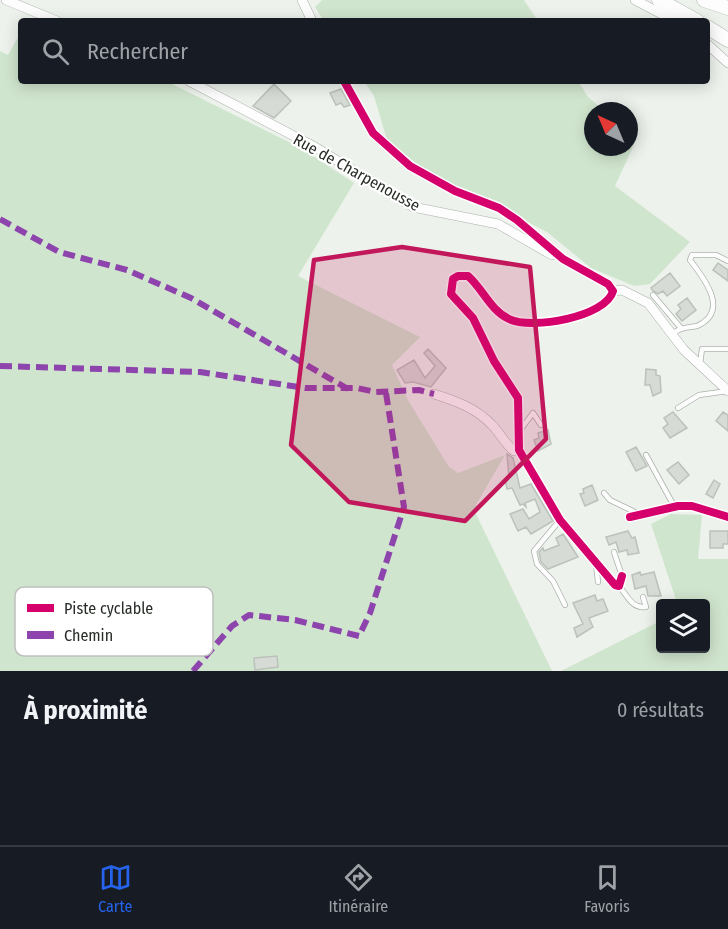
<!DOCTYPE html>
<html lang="fr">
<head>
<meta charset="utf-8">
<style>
	body { margin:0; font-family:"Fira Sans Condensed",sans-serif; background:#242831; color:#f1f3f6 }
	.controls { position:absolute; right:18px; bottom:18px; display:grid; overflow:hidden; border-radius:6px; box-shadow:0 3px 15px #0003 }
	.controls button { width:54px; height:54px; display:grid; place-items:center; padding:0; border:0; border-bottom:2px solid #363941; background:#171b24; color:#f1f3f6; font:30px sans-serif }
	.compass { position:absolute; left:584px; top:102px; width:54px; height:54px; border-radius:50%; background:#171b24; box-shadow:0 3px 15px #0003; rotate:316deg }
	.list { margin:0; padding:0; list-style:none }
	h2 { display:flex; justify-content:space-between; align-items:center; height:78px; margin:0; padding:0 24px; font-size:26px }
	h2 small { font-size:20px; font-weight:400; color:#9ea1a6 }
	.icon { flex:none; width:33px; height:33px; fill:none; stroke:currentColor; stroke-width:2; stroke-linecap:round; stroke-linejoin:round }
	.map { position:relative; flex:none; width:728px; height:671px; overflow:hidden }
	.search { position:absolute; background:#171b24; box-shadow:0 3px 15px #0003; left:18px; right:18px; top:18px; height:66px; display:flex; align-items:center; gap:15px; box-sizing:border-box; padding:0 21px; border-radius:6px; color:#9ea1a6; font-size:22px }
	.sheet { height:174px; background:#171b24 }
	nav { display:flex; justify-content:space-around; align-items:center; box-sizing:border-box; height:84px; border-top:2px solid #363941; background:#171b24; font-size:16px; color:#9ea1a6 }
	nav a { display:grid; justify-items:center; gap:3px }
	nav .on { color:#2563eb }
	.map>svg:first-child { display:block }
</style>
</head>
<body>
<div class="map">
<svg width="728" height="671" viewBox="0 0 728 671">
	<rect width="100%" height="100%" fill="#edf3ec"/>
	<path fill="#d0e5ce" d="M322,0h202l14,21h-214l-9,-14z
		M21,32v49h145l137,68 51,34 -56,93 122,61 -28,28 16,35 41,67 9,6 47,-18 -28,48 -2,9 77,159h-552v-620l8,4z
		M364,81h214l10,16 17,14h-12v36h36v-15l8,6 -22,48 75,56 -40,42 -16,2 -43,-18 -44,-36 -121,-61 -39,-31 -13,-44z
		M671,514l31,1 -4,44h30v112h-167l99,-50v27h46v-44l-29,-1 -26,-79z"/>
	<path fill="#d6dbd6" stroke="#bcc1bb" stroke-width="1.5" d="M274,84l17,17 -17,17 -21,-12z
		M341,89l9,16 -6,2 -3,-4 -5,2 -6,-12z
		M718,263l10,7v11l-15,-11z
		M670,273l10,13 -13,10 -4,-5 -5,3 -5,-3 -2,-3z
		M687,298l9,12 -14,11 -6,-7 5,-5 -3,-4z
		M428,349l18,19 -15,19 -18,-5 -8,1 -8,-13 17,-10 11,18 10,-12 -11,-13z
		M646,369l10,1v5l4,1 1,16 -8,4 -3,-11h-5z
		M673,412l14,16 -17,10 -7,-10 5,-4 -4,-6z
		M723,412l5,3v16l-12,-10z
		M548,430l3,14 -13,7 -4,-11 5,-2 -1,-5z
		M636,447l11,19 -11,5 -10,-19z
		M507,454l6,4 7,30 11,-4 22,37 -22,13 -5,-7 -8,4 -8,-17 13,-5 6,10 11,-7 -5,-13 -10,4 1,4 -3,-3 -3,1 -8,-17 -5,1 -2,-10 4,-1z
		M678,462l11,13 -10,9 -12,-14z
		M714,480l6,4 -7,14 -7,-4z
		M592,485l6,15 -13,6 -5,-12 4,-1 -1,-4z
		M628,531l4,7 3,-1 4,16 -11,2 -1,-5 -8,2 -3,-10 -7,3 -3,-8z
		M710,531h18v13h-5v4h-13z
		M563,534l15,23 -30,12 -7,-7 -2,-10 4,-4 1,3 15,-6 -3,-7z
		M640,572l1,3 13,-3 7,24h-13l-2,-10 -11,3 -3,-14z
		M595,595l2,6 6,-2 5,12 -19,7 4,9 -16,10 -3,-9 9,-4 -10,-21z
		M277,656l1,11 -23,3 -1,-12z"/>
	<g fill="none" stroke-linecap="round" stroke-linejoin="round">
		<g stroke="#abb0ab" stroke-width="6">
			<path id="service" d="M653,295l27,32
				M672,334c9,-7 15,-6 25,-8 31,-14 11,-43 -7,-66l2,-5h24l12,6
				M700,364l2,-15h26
				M678,408l21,-13 29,-4
				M521,429l12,-16 8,12
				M646,455l28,51
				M604,493l6,7 29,14
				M560,520l-26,31 3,13 16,17 12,24
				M614,552l8,24
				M596,564l2,18
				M619,586c8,9 13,23 27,21l-3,-10"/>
		</g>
		<g stroke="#abb0ab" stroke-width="10">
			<path id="minor" d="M6,0l51,21
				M302,0l10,21
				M635,0l40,21
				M707,44l21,19
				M189,81l126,66 98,60 85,17 54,31
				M344,81l29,52 37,33 45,25 44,17 18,12 46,39 45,25 5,7c-7,26 -81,39 -104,28 -19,-9 -26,-30 -41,-43h-10l-5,3 -2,15 22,24 21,43 24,37 1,52 41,70 55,65 4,1 3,-10
				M613,291l9,-1 26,13 36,47 44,41
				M434,394c22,7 42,14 58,31 8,8 13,19 22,26l5,-1
				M630,517l48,-11h14l36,11"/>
		</g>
		<g stroke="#abb0ab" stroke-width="15">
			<path id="primary" d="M659,0l38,21
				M704,0l24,8
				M707,27l21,13"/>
		</g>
		<use href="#service" stroke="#fcfdfc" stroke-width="4.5"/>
		<use href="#minor" stroke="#fcfdfc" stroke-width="9"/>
		<use href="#primary" stroke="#fcfdfc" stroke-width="14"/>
		<path stroke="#8e44ad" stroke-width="6" stroke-dasharray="12 6" stroke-linecap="butt" d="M0,219l59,33 68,18 64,28 157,91
			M0,366l200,6 105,16h52l19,4 43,-2 15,4
			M193,671l39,-45 17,-11 46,5 64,16 11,-23 34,-106 -18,-114"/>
		<g stroke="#fff" stroke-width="11">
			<path id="cycleway" d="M344,81l29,52 37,33 45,25 44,17 18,12 46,39 45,25 5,7c-7,26 -81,39 -104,28 -19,-9 -26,-30 -41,-43h-10l-5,3 -2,15 22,24 21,43 24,37 1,52 41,70 55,65 4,1 3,-10
				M630,517l48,-11h14l36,11"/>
		</g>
		<use href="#cycleway" stroke="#d6006c" stroke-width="8"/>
	</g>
	<path fill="#c2185b" fill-opacity="0.2" stroke="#c2185b" stroke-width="4.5" stroke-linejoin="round" d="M402,247l128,20 16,172 -81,82 -116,-19 -58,-57 23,-185z"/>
	<g text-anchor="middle" stroke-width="4.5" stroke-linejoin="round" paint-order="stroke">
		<g font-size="16" fill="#272c27" stroke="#fff">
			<text transform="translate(357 172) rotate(29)" y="6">Rue de Charpenousse</text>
		</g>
	</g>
	<rect x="15" y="587" width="198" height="69" rx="9" fill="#fff" stroke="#bec0be" stroke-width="1.5"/>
	<rect x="27" y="604" width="27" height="8" fill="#d6006c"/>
	<rect x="27" y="631" width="27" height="8" fill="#8e44ad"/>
	<g font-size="16" fill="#272c27">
		<text x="64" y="614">Piste cyclable</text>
		<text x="64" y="641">Chemin</text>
	</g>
</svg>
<div class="controls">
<button><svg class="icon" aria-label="layers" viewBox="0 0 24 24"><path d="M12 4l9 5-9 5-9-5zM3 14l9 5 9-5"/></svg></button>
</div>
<svg class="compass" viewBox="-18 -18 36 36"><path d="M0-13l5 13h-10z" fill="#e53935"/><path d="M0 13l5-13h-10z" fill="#9ea1a6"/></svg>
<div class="search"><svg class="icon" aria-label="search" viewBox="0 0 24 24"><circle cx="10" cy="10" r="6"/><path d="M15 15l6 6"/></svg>Rechercher</div>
</div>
<section class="sheet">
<h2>À proximité<small>0 résultats</small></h2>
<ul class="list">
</ul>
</section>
<nav>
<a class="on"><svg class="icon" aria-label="map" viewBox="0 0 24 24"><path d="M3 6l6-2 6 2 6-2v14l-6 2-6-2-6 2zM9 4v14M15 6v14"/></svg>Carte</a>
<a><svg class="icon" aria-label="directions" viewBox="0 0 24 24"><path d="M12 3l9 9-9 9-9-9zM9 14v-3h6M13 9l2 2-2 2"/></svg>Itinéraire</a>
<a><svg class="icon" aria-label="saved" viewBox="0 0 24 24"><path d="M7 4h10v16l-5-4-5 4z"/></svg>Favoris</a>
</nav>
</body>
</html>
